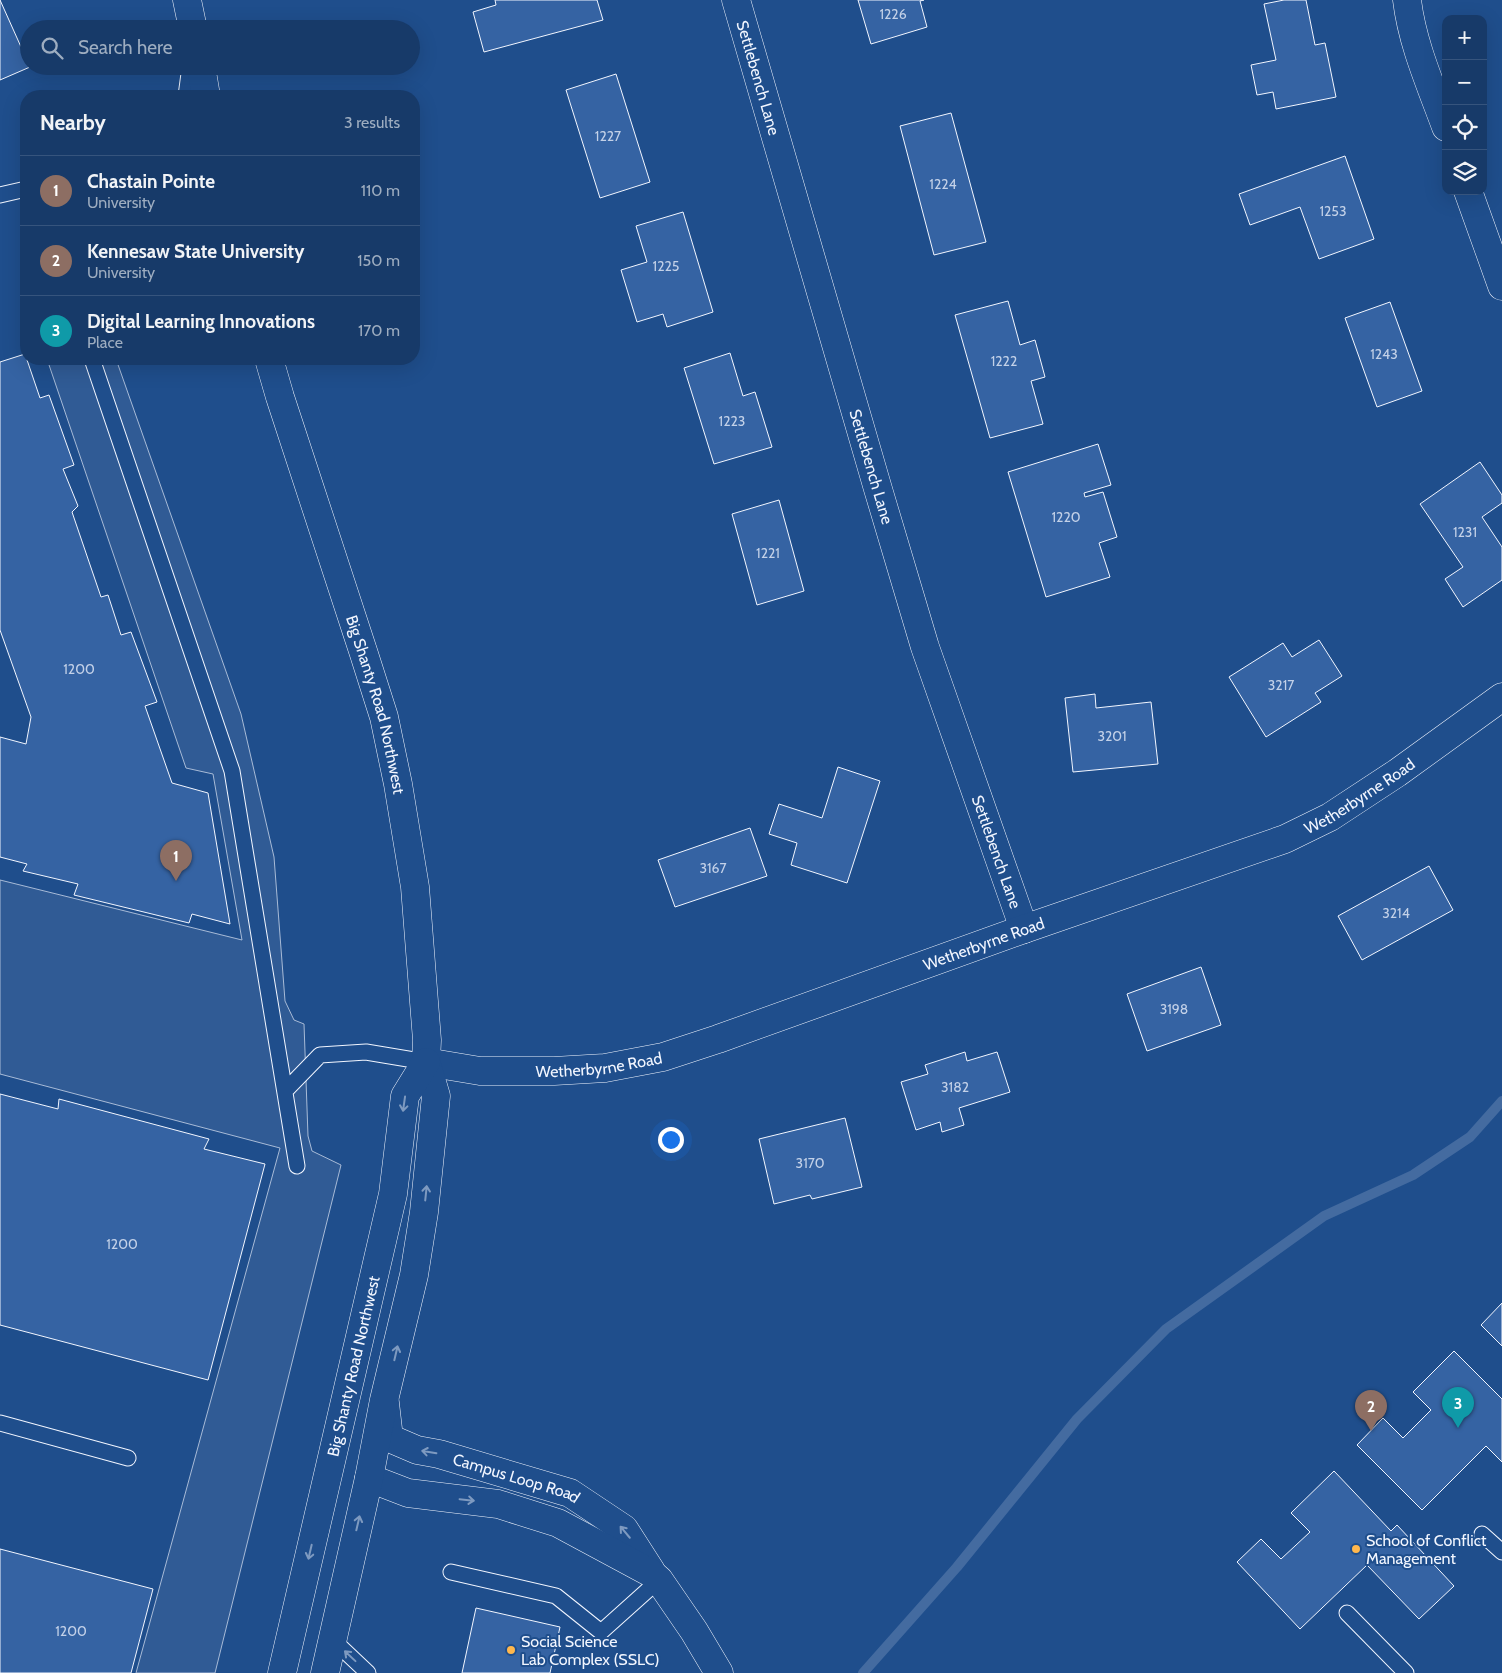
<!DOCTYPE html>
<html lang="en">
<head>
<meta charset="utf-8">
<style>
	body { margin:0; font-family:Cabin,sans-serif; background:#20416f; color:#f1f3f6 }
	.controls { position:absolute; right:15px; top:15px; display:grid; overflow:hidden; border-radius:10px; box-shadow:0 5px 20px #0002 }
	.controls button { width:45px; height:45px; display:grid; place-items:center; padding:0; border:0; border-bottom:1px solid #36547d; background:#173a69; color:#f1f3f6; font:25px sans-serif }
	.you { position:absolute; left:670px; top:1139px; width:18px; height:18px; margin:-12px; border:4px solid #fff; border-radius:50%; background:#1a73e8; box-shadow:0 0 0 8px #1a73e833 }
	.badge { display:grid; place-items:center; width:32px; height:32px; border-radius:50%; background:#e797bd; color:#fff; font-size:16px; font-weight:700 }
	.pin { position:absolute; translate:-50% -41px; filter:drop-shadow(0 1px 2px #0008) }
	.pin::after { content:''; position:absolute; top:26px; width:18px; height:15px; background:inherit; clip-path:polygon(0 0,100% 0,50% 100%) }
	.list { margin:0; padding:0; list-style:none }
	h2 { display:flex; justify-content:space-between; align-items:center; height:65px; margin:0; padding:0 20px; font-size:21px }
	h2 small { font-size:16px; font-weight:400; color:#9eadc0 }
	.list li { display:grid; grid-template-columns:32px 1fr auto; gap:15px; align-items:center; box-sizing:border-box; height:70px; padding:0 20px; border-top:1px solid #36547d }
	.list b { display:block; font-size:19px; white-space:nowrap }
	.list p { margin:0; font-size:16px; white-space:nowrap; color:#9eadc0 }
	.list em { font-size:16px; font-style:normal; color:#9eadc0 }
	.icon { flex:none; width:28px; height:28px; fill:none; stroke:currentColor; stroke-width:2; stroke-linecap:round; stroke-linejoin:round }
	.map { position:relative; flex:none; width:1502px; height:1673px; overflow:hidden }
	.search { position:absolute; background:#173a69; box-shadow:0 5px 20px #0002; left:20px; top:20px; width:400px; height:55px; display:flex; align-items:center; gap:12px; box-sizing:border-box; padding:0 18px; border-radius:28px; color:#9eadc0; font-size:19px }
	.panel { position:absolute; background:#173a69; box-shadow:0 5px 20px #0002; left:20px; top:90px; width:400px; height:275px; border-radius:20px }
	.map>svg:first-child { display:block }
</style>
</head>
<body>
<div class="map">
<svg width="1502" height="1673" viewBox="0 0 1502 1673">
	<rect width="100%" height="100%" fill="#1f4e8c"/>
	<path fill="#305b95" stroke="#a8bbd7" d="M47,359h69l125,355 33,143 11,144 9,19 10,4 4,112 4,15 29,14 -126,508h-79l144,-525 -280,-74v-194l242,60 -29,-166 -27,-6z"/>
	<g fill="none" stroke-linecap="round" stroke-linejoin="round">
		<path stroke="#446ba0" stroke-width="10" d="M863,1673l94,-106 120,-148 89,-90 158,-113 89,-41 57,-38 32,-36"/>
	</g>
	<path fill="#3563a3" stroke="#f2f6ff" d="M0,0l30,67 -30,13z
		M495,0h102l6,20 -119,32 -11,-40 23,-7z
		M858,0h66l-4,1 7,26 -56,17z
		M1284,0h22l9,45 10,-2 11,54 -60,12 -3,-17 -16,3 -6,-30 25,-5 -12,-56z
		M616,74l34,108 -50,16 -34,-108z
		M951,113l35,129 -52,13 -34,-129z
		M1345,156l29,83 -55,20 -19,-52 -50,18 -11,-31z
		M683,212l30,100 -46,15 -4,-13 -26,8 -16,-52 26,-8 -11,-36z
		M1008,301l12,44 15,-5 10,37 -14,4 12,43 -53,14 -35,-123z
		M1390,302l32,89 -45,16 -32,-89z
		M730,353l13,43 12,-4 17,55 -58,17 -30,-96z
		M25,354l15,44 9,-3 25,70 -11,4 15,37 -6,6 29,85 7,-2 13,40 10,-3 26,70 -12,4 27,77 36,10 22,131 -38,-10 -3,9 -115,-28 4,-11 -55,-13 4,-7 -27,-7v-120l26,7 5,-27 -31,-87v-268z
		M1098,444l13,41 -27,8 1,4 18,-5 14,45 -18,6 11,34 -64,20 -38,-125z
		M1480,462l22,33v8l-20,14 20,30v33l-39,27 -18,-28 18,-12 -43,-63z
		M779,500l25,91 -47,14 -25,-91z
		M1319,640l23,36 -27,17 6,9 -55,35 -37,-60 54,-34 9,14z
		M1095,694l1,14 55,-6 7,62 -85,8 -8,-74z
		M838,767l42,14 -33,102 -56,-18 6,-22 -28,-9 10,-30 43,14z
		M750,828l17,48 -92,31 -17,-47z
		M1429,866l24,44 -91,50 -24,-44z
		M1201,967l20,58 -74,26 -20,-57z
		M965,1052l2,9 30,-9 13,40 -51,16 5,17 -22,7 -2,-10 -24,8 -15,-48 27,-8 -3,-9z
		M0,1094l58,15 1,-10 150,40 -5,10 61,15 -57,216 -208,-55z
		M845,1118l17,69 -50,12 -2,-4 -36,9 -15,-65z
		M1502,1303v43l-21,-21z
		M1454,1351l48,48v63l-16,-16 -64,64 -65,-65 26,-27 20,20 28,-28 -18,-18z
		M1334,1471l57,60 6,-6 57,61 -35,33 -52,-54 -67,64 -63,-67 24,-23 20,20 29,-27 -19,-19z
		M0,1549l153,40 -22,84h-131z
		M476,1608l84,19 -10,46h-88z"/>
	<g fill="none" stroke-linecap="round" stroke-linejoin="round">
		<g stroke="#f2f6ff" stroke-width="17">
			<path id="lane" d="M186,96l4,-30
				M0,195l26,-6
				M92,359l140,412 65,395
				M285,1091l35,-36 46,-3 60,10
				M0,1423l128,35
				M1482,1534l20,18
				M451,1572l105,24 45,36 58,-52
				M1347,1613l59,60
				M332,1639l36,34"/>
		</g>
		<g stroke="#f2f6ff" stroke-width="29">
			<g id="street">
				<path id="s1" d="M736,0l142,489 47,158 99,282"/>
				<path d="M1407,0c5,43 24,86 39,127"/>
				<path d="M1468,191l34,95"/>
				<path id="s2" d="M426,1062l54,9h74l51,-3 58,-11 55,-18 306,-110 261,-90 45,-22 67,-44 105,-76"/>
				<path id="s3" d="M385,1403l4,35 28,12 22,4 131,39 54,36 27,42"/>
				<path d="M369,1478l39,15 90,11 60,19 93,50 8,7 35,51 25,42"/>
			</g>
		</g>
		<g stroke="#f2f6ff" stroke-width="29">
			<g id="secondary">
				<path d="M187,0l6,29"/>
				<path d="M201,66l5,30"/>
				<path id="s4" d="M269,359l11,38 84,257 20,63 14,67 17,103 12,153 -1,22 10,34 -12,116 -10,63 -30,125 -15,78 -44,195"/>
				<path id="s5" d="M282,1673l111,-479 12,-98 21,-34"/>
			</g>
		</g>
		<use href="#lane" stroke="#1f4e8c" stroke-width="15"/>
		<use href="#street" stroke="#1f4e8c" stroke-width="28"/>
		<use href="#secondary" stroke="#1f4e8c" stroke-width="28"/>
	</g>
	<defs><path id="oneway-shaft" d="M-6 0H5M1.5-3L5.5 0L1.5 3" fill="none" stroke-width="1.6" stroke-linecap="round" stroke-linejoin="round" transform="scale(1.25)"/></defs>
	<g stroke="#7e9ac0">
		<use href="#oneway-shaft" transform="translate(404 1104) rotate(98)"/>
		<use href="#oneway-shaft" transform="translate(426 1193) rotate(-84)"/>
		<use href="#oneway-shaft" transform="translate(396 1353) rotate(-77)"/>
		<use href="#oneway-shaft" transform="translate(429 1452) rotate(-171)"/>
		<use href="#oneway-shaft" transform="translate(467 1500) rotate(6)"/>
		<use href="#oneway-shaft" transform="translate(358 1523) rotate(-77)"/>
		<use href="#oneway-shaft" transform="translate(625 1532) rotate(-130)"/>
		<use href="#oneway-shaft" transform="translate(310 1552) rotate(103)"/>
		<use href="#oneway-shaft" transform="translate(350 1656) rotate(-137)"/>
	</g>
	<g fill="#ffb74d" stroke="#1f4e8c" stroke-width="2">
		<circle cx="1356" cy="1549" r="5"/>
		<circle cx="511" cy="1650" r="5"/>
	</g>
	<g text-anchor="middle" stroke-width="4" stroke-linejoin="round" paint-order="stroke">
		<g font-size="14" fill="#c3d1e8">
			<text x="893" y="19">1226</text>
			<text x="608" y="141">1227</text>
			<text x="943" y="189">1224</text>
			<text x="1333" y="216">1253</text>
			<text x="666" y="271">1225</text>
			<text x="1384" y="359">1243</text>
			<text x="1004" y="366">1222</text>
			<text x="732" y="426">1223</text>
			<text x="1066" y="522">1220</text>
			<text x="1465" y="537">1231</text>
			<text x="768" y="558">1221</text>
			<text x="79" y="674">1200</text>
			<text x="1281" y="690">3217</text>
			<text x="1112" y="741">3201</text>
			<text x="713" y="873">3167</text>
			<text x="1396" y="918">3214</text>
			<text x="1174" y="1014">3198</text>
			<text x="955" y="1092">3182</text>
			<text x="810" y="1168">3170</text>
			<text x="122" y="1249">1200</text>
			<text x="71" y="1636">1200</text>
		</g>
		<g font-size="16" fill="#f2f6ff" stroke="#1f4e8c">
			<text dy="6" stroke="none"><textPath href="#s1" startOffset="81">Settlebench Lane</textPath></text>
			<text dy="6" stroke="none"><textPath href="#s1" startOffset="486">Settlebench Lane</textPath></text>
			<text dy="6" stroke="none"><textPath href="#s4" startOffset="362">Big Shanty Road Northwest</textPath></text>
			<text dy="6" stroke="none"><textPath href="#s2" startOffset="984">Wetherbyrne Road</textPath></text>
			<text dy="6" stroke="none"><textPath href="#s1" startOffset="891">Settlebench Lane</textPath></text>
			<text dy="6" stroke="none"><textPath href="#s2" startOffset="579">Wetherbyrne Road</textPath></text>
			<text dy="6" stroke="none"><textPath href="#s2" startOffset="174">Wetherbyrne Road</textPath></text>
			<text dy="6" stroke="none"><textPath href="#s5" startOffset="315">Big Shanty Road Northwest</textPath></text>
			<text dy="6" stroke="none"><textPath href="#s3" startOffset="169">Campus Loop Road</textPath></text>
		</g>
		<g font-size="16" fill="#f2f6ff" stroke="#1f4e8c" text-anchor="start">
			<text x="1366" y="1546">School of Conflict<tspan x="1366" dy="18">Management</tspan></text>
			<text x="521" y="1647">Social Science<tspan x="521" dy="18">Lab Complex (SSLC)</tspan></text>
		</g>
	</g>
</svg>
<div class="controls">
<button>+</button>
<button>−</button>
<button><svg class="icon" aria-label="locate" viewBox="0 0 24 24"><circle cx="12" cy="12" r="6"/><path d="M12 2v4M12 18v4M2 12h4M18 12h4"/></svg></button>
<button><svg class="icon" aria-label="layers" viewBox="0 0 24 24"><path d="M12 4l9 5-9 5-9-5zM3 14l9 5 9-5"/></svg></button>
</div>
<div class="you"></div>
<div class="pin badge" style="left:176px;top:881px;background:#8d6e63">1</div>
<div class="pin badge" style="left:1371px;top:1431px;background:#8d6e63">2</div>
<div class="pin badge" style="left:1458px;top:1428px;background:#0f9aa8">3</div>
<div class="search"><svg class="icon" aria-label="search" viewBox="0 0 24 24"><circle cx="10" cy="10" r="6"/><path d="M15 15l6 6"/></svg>Search here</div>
<section class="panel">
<h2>Nearby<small>3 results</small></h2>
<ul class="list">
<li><span class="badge" style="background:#8d6e63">1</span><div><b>Chastain Pointe</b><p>University</p></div><em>110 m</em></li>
<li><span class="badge" style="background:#8d6e63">2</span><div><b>Kennesaw State University</b><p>University</p></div><em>150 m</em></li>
<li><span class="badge" style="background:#0f9aa8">3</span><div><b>Digital Learning Innovations</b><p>Place</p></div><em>170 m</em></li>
</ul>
</section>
</div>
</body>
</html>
